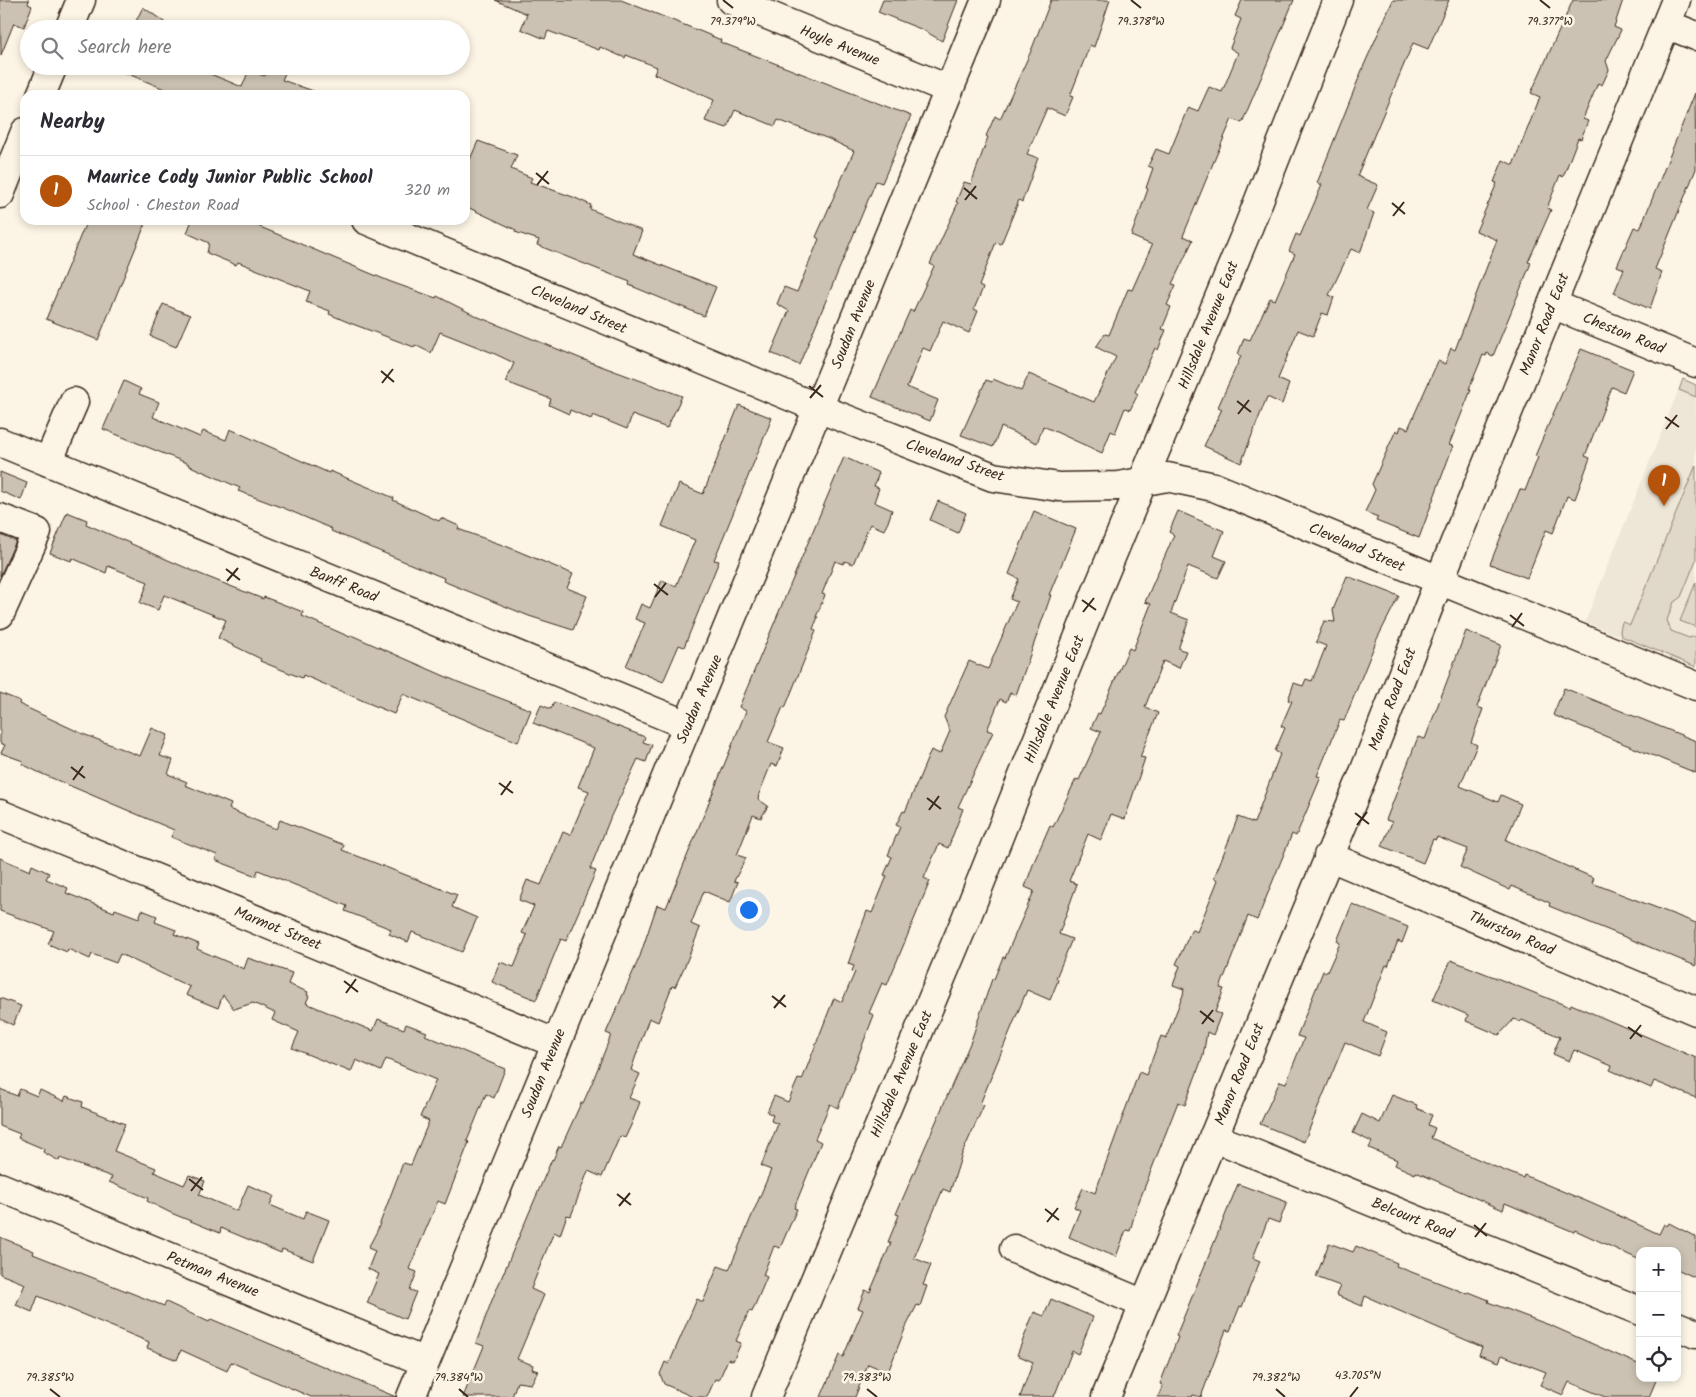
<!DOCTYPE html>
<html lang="en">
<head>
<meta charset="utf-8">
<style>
	body { margin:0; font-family:Kalam,sans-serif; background:#f2f2f3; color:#2b2b33 }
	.controls { position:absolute; right:15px; bottom:15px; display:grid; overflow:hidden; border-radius:10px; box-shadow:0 2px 8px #0003 }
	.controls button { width:45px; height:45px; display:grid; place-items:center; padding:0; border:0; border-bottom:1px solid #e1e1e2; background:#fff; color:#2b2b33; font:25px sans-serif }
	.you { position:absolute; left:748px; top:909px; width:18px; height:18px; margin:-12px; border:4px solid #fff; border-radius:50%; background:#1a73e8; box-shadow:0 0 0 8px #1a73e833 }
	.badge { display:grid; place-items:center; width:32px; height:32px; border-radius:50%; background:#b45309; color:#fff; font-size:16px; font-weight:700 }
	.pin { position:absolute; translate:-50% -41px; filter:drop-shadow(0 1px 2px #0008) }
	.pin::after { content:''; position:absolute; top:26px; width:18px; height:15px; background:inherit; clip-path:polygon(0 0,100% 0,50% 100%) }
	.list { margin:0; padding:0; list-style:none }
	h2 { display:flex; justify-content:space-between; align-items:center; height:65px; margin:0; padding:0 20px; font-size:21px }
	h2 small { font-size:16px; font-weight:400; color:#7c7c81 }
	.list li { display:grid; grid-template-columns:32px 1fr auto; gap:15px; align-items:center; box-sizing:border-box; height:70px; padding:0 20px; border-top:1px solid #e1e1e2 }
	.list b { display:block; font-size:19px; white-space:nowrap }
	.list p { margin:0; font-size:16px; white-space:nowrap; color:#7c7c81 }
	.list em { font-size:16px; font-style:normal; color:#7c7c81 }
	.icon { flex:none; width:28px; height:28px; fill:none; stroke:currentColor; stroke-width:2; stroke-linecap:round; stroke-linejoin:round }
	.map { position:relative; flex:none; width:1696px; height:1397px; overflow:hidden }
	.search { position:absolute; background:#fff; box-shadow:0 2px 8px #0003; left:20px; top:20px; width:450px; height:55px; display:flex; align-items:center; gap:12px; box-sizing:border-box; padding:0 18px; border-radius:28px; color:#7c7c81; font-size:19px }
	.panel { position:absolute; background:#fff; box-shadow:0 2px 8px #0003; left:20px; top:90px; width:450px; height:135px; border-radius:15px }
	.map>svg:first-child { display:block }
</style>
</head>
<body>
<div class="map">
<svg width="1696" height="1397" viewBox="0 0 1696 1397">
	<rect width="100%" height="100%" fill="#fcf5e5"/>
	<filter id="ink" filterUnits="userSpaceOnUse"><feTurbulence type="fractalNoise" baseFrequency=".02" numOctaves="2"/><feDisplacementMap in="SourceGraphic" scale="10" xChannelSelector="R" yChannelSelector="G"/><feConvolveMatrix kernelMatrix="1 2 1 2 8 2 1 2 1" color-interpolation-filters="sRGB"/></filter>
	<g filter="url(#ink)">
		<path fill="#eee6d6" d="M1683,379l13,6v282l-111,-45z"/>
		<path fill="#e0d8c8" stroke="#8e8173" d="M1683,379l13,6v12l-17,-7z
			M1696,465v95l-15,37 -7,5 -7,18 4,11 18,7 7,-2v31l-75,-31 -1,-5 2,-9 8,3z
			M1696,582v45l-16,-6z"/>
		<path fill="#ccc2b3" stroke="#3b2a1e" d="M0,0h29l-1,4 4,2 -8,21 -10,-4 -13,32z
			M495,0h126l81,32 19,8 -1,2 191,74 -29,67 -6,-2 -77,184 -28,-12 18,-42 -12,-7 7,-17 13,5 22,-53 -3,-2 38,-86 -25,-12 -51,-19 -3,6 -40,-16 -8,18 -22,-7 9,-21 -60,-26 3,-7 -31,-12 -1,3 -25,-11 -1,3 -51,-19 -3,8 -24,-10 6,-15z
			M883,0h75l-16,41 -19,-11 -45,-18z
			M1051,0h59l-16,47 -4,-2 -20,51 3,1 -8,19 -18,-8 -20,46 11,4 -16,44 -3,-2 -18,44 -5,-2 -17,44 4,2 -9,21 4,2 -9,22 -26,-12 -13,30 -7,-3 -16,39 31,13 -8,21 -58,-24 38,-87 3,2 21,-46 -4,-2 28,-61 -2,-1 8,-20 7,2 17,-47 -2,-1 9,-20 5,3 31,-68z
			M1242,0h52l-52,123 -10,-4 -21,49 -28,68 10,4 -21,44 4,1 -9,20 4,2 -9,22 4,1 -8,20 -3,-2 -20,44 3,2 -8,16 -5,-2 -10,25 -4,-2 -9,22 -59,-27 -6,17 -36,-16 -8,20 -32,-12 25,-55 6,2 1,-3 28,12 8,-17 65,28 22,-45 -20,-10 9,-13 4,1 19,-46 4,1 20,-45 -21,-9 17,-47 -2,-1 7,-20 -5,-2 8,-17 13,5 19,-47 10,4 11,-24 13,5 16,-39 -8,-5 11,-29 -6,-3z
			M1393,0h56l-21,49 -15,-6 -56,133 21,9 -11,25 7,3 -14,40 -9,-4 -22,46 5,2 -6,18 -6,-2 -9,23 -15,-6 -20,49 11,5 -7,20 -15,-7 -26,66 -37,-17 18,-37 -4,-2 23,-51 -3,-2 6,-16 6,2 20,-42 5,2 20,-46 -6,-3 7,-17 4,2 22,-51 -5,-2 47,-118z
			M1573,0h50l-9,27 7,3 -15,31 3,9 -7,15 -4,-2 -15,36 5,2 -7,18 -3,-1 -15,39 -3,-2 -13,33 4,2 -23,52 3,1 -38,93 -6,-3 -1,3 -3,-1 -14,34 2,1 -22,55 4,1 -34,92 -43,-17 2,-4 -13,-5 10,-22 -3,-6 24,-54 3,2 2,-6 7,3 30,-68 7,3 6,-16 4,2 42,-110 -21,-9 21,-48 -3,-1 9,-22 10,5 27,-68 -9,-4z
			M143,7l31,22h-42z
			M109,66h82l51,21 7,-17 15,6 16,-10h8l-6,14 37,13 -1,2h-139z
			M1695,93l1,76 -41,100 7,3 -12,37 -36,-16 10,-24 -7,-3 17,-39 6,2z
			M478,141l39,14 -6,14 21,9 -2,4 43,15 18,8 -1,4 52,22 -9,23 83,33 -12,29 -75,-31 1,-3 -93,-37 2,-5 -24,-8 1,-2 -51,-24v-35z
			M87,220h60l-49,120 -52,-21z
			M192,220h62l-1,4 138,58 45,16 1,-2 39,20 106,43 100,37 -15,32 -35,-13 -5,14 -34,-14 -2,4 -21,-9 -1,4 -20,-9 2,-6 -45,-17 8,-19 -21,-10 -53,-21 -9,21 -16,-8 -1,2 -64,-24 -21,-9 1,-3 -24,-9 4,-11 -72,-29 -2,3 -29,-12 2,-10 -22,-10z
			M163,304l27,11 -14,32 -26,-11z
			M1581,349l52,21 -9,22 -12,-5 -27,69 5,2 -15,41 -8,-3 -14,37 -7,-3 -19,48 -37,-14 30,-75 5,2 13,-34 -3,-1z
			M124,381l17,8 -2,5 20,8 -6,15 47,20 3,-6 23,9 4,-11 99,44 1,-2 64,27 -1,2 46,21 2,-3 18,8 -1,3 50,18 65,27 -6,14 20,8 -14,34 -44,-14 -86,-35 1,-3 -113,-47 1,-2 -46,-20 -48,-18 2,-3 -52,-23 1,-1 -86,-35z
			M739,405l33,13 -58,142 5,1 -35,86 -5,-2 -16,37 -37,-16 19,-43 -10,-4 6,-15 9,4 12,-28 14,6 19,-46 -33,-14 17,-42 24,10z
			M844,457l35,16 -5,13 5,2 -5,14 18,8 -4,12 -4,8 -14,-6 -17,40 -8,-3 -2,3 -8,-3 -13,33 3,1 -9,22h2l-5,12 3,2 -31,77 -2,-1 -15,35 16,6 -7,18 -6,-2 -12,30 -1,5 10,7 -7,12 -8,-3 -16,40 9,3 -12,23 4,1 -8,20 -26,-11 -13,33 9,4 -14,35 -11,24 -3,-1 -14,36 -9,-4 -18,52 9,4 -11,24 11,4 -8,21 -7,15 -5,-2 -18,41 -14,-6 -17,45 -4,-1 -7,20 -6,-3 -10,24 -13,33 13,6 -27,64 16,6 -1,4 6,2 -7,13 -14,-2 -5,15h-49l21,-51 -8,-3 16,-43 60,-141 1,1 6,-14 2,1 20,-44h2l9,-20 19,-48 -5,-2 34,-77 17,-51 9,3 80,-197 -7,-4z
			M0,472l27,11 -6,17 -21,-9z
			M938,501l28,12 -8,20 -28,-13z
			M1034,511l42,18 -27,66h2l-35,100 -6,-2 -4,9 -6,-3 -13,31 6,2 -35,75 5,2 -15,39 -9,-4 -15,34 6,3 -43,104 -5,-2 -13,30 5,2 -36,93 -8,-4 -15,35 6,3 -27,66 3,1 -17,39 -6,-2 -11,29 4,2 -15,35 -3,-1 -13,30 5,2 -8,18 -5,-2 -9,21 -4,-1 -8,18h-14l-29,-13 -4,-10 5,-12 4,2 28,-65 6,3 15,-36 11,4 42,-100 -10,-4 17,-42 -7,-3 2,-6 -6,-3 7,-16 14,6 10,-23 4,1 32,-82 8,4 13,-30 -3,-1 2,-5 -6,-2 19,-53 5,2 15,-37 -3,-1 8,-18 -4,-2 12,-28 -4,-2 7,-14 2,1 26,-62 9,4 10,-23 -6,-14 25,-56 19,8 29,-67 -7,-3 9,-20 -10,-5z
			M1178,511l46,20 -10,25 12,5 -8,17 -30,-12 -17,47 18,7 -10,26v3l7,2 -7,17 -16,-7 -18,46 13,6 -18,44 5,1 -20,61 -14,-5 -10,26 -13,-6 -19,47 8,3 -18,50 13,5 -16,39 2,1 -1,4 -7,17 -23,-10 -47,114 4,1 -22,49 -12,38 -7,-3 -29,69 17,7 -8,20 4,1 -7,20 -3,-1 -12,24 -17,43 -20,-8 -13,33h-34l18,-42 4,2 20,-47 -5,-2 7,-18 5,2 21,-49 -3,-1 11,-27 -3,-1 75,-173 21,-62h2l9,-22 2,1 29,-67 -9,-4 9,-25 16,-37 3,2 23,-48 3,1 22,-48 -10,-4 7,-15 2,1 29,-66 4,2 18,-46 -6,-2 29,-67 -5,-3z
			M67,512l20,8 -1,4 114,50 63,25 1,-2 21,8 18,7 -1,4 48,21 1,-2 107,47 73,28 -13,32 -115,-48 -9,20 -91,-39 -1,3 -42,-17 1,-2 -43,-21 8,-18 -62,-25 -6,15 -18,-7 8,-21 -40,-16 -2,7 -34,-15 -1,3 -21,-8z
			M0,535l16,6 -16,35z
			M1347,576l52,20 -22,43 -33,82 -4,-1 -23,56 4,1 -25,59 -4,-2 -35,86 -9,-4 -28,72 4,1 -9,23 6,2 -8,21 -6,-3 -4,24 -18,49 -7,-3 -42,107 -6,22 -4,-1 -10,27 -47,-20 11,-27 -6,-3 9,-19 12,5 44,-121 7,3 15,-39 5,2 17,-43 1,-6 -11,-4 7,-19 -4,-2 16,-35 5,3 21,-52 -4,-2 24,-61 16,6 26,-69 -5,-3 10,-23 -4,-2 11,-25 -4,-1 6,-17 9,3 3,-7 6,2 14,-35 -10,-4 8,-21 11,1 -2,-12z
			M1466,631l35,14 -24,62 6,2 -12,33 6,3 -17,41 38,16 3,-7 20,9 -15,36 88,38 -2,5 104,40v43l-147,-60 1,-3 -38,-17 -2,4 -50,-23 8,-18 -31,-12 -1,3 -3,-1 -10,24 -41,-17 10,-24 -6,-2 32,-83 7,2z
			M1564,688l132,53v32l-143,-58z
			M0,693l20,8 -1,3 64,30 57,22 12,-28 16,7 -8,21 13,4 -5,14 19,8 -2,3 46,19 -2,5 47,20 4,-9 64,25 -2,5 115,45 -5,12 25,11 -15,34 -50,-20 -4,10 -19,-8 2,-5 -46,-18 2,-5 -89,-36 -2,6 -41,-16 2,-5 -46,-18 3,-7 -134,-57 -18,-9 1,-3 -22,-8 4,-8 -5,-2z
			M554,702l91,35 -2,5 9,3 -6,17 -8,-3 -27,57 -21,53 6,2 -30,70 -5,-2 -4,9 -21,52 -44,-18 8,-20 14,5 13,-32 -5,-2 12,-27 -15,-6 8,-20 14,5 22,-53 7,3 19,-44 -11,-4 16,-39 -61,-25 8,-18 10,4z
			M0,858l30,13 2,-6 17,8 -3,6 22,9 -2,5 48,19 1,-3 24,9 3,-8 15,6 -2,6 21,8 -2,4 25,10 -2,5 47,20 4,-11 44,15 -4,11 20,8 -1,3 2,1 -3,7 21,9 46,19 5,-12 26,10 2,-5 21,8 -2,3 80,34 -11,29 -8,-4 -19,47 2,1 -24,62 -7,-3 -29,68 8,3 -7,18 6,2 -11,27 -38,-16 12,-29 -11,-5 7,-18 -7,-3 9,-17 26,-68 8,2 18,-44 -9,-4 16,-37 -50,-21 -5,12 -25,-11 -5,12 -59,-24 7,-16 -27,-12 3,-7 -22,-10 -19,6 -11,-14 -5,13 -32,-13 4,-8 -70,-33 -4,9 -24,-9 -2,5 -22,-10 -1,3 -19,-8 6,-13 -54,-20z
			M1352,904l56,23 -6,16 -4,-2 -10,25 -2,-1 -22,57 23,10 -9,24 -33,-14 -41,100 -44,-18 20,-43 6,2 18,-45 -7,-2 26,-65 4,1 13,-29 -3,-2z
			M1451,960l119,47 1,-3 125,54v40l-42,-17 -3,7 -41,-18 2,-4 -38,-16 -5,11 -16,-7 7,-17 -38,-17 -2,2 -6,-3 -15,16 -33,-14 2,-6 -35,-15z
			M0,998l21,8 -8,19 -13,-6z
			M0,1089l17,7 3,-7 17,7 3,-6 24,11 2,-5 17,6 -1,5 43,17 -11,27 42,17 -2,4 30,13 5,-10 16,6 -6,14 38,16 11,-26 26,11 -4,9 33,14 3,-8 23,9 -16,41 -31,-12 -1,4 -60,-25 -1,5 -49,-20 -24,-12 1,-3 -39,-16 3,-5 -52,-19 -1,3 -16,-9 1,-3 -26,-11 2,-4 -20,-8z
			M1392,1095l25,10 -1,3 16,7 -4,10 7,3 -4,10 69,31 23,9 1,-3 69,29 66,30 5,-10 3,2 2,-3 27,14v41l-19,-9v-18h-37v9l-65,-30 -1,2 -69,-29 -2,7 -87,-38 -1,2 -20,-9 2,-5 -28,-12 3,-6 -19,-9 9,-19 18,9z
			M1238,1184l49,18 -8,21 -11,-4 -15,39 7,3 -18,46 -2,-1 -10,25 -4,-1 -25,67 -8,-2 -1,2h-34l5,-12 -3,-1 18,-47 -2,-1z
			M0,1237l34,14 -1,3 131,52 2,-4 43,20 2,-3 185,78h-85l-80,-35 -4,9 -46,-21 -4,10 -30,-12 2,-6 -111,-46 -6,16 -16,-7 9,-21 -25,-10z
			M1329,1243l24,9 3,-6 41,17 -1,3 72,28 1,-2 20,8 -1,2 64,24 88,39v13h17l-8,19h-44l-36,-15 -6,13 -23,-10 6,-13 -44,-17 -3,7 -20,-7 3,-8 -117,-51 -3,10 -26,-11 4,-9 -24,-9z
			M1051,1299l42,18 -15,37 -6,-3 -18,46h-34l13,-35 -16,-7 17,-43 10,4z"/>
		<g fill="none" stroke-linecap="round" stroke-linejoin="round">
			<g stroke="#3b2a1e" stroke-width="31">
				<path id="minor" d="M731,0l217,89
					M1666,24l30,12
					M366,220l452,188 175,69 66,10 60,-1 48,-9 47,10 482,199
					M1552,304l144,59
					M0,442l687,283
					M48,462l26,-60
					M0,518l37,14 -37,82
					M0,814l555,229
					M1328,856l368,155
					M1213,1137l427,174
					M0,1187l425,175
					M1014,1249l130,55
					M1677,1326l19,8
					M411,1397l575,-1397
					M766,1397l199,-476 132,-330 149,-358 92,-233
					M1106,1397l255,-617 70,-179 245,-601"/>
			</g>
			<g stroke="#3b2a1e" stroke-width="31">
				<path id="major" d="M69,29l12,-29
					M41,95l12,-29
					M0,194l25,-62"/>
			</g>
			<use href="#minor" stroke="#fcf5e5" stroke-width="28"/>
			<use href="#major" stroke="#fcf5e5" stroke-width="28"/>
		</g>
	</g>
	<path fill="none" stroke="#3b2a1e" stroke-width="2" d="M723,0l10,8M1131,0l10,8M1540,0l10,8M536,173l13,11M537,185l11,-14M964,188l13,11M965,200l11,-14M1392,203l13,11M1393,216l11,-14M381,371l13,11M382,383l11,-14M809,386l14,11M810,398l11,-13M1237,401l14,11M1238,414l11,-14M1665,417l14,10M1666,429l11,-14M226,569l14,11M227,581l11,-13M654,584l14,11M655,597l11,-14M1082,600l14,10M1083,612l11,-14M1510,615l14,11M1512,627l10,-14M71,767l14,11M73,780l10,-14M499,783l14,10M501,795l10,-14M927,798l14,11M929,810l10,-14M1355,813l14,11M1357,825l10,-13M344,981l14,11M346,993l10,-14M772,996l14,11M774,1008l11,-13M1200,1011l14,11M1202,1024l11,-14M1628,1027l14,10M1630,1039l11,-14M189,1179l14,11M191,1191l11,-14M617,1194l14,11M619,1206l11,-13M1045,1209l14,11M1047,1222l11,-14M1474,1225l13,11M1475,1237l11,-14M50,1389l10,8M459,1389l9,8M867,1389l10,8M1276,1389l9,8M1350,1397l8,-10"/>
	<g text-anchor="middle" stroke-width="5" stroke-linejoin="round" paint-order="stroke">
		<g font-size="15" fill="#3b2a1e" stroke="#fcf5e5">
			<text transform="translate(840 45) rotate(22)" y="5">Hoyle Avenue</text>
			<text transform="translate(579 309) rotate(23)" y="5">Cleveland Street</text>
			<text transform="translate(853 324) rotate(-68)" y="5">Soudan Avenue</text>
			<text transform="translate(1544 324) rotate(-68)" y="5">Manor Road East</text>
			<text transform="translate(1208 325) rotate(-68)" y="5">Hillsdale Avenue East</text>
			<text transform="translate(1624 333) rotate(22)" y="5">Cheston Road</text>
			<text transform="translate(955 460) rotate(19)" y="5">Cleveland Street</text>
			<text transform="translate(1357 547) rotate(23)" y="5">Cleveland Street</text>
			<text transform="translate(344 584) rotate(22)" y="5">Banff Road</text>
			<text transform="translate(699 699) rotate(-67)" y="5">Soudan Avenue</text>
			<text transform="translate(1054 699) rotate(-68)" y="5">Hillsdale Avenue East</text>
			<text transform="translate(1392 699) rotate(-69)" y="5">Manor Road East</text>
			<text transform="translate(278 928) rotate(22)" y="5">Marmot Street</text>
			<text transform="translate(1512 933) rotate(23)" y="5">Thurston Road</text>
			<text transform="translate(543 1073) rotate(-68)" y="5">Soudan Avenue</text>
			<text transform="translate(901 1074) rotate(-67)" y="5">Hillsdale Avenue East</text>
			<text transform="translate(1239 1074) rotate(-68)" y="5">Manor Road East</text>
			<text transform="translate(1413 1218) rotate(22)" y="5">Belcourt Road</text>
			<text transform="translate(213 1274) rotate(22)" y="5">Petman Avenue</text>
		</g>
	</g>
	<g font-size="12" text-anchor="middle" fill="#3b2a1e" stroke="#fcf5e5" stroke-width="5" stroke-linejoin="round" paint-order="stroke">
		<text x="733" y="25">79.379°W</text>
		<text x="1141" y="25">79.378°W</text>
		<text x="1550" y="25">79.377°W</text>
		<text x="1358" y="1379">43.705°N</text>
		<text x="50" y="1381">79.385°W</text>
		<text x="459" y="1381">79.384°W</text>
		<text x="867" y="1381">79.383°W</text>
		<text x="1276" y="1381">79.382°W</text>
	</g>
</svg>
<div class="controls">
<button>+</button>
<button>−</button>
<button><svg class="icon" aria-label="locate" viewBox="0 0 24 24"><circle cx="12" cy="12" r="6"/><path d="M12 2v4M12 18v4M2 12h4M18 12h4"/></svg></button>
</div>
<div class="you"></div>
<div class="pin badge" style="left:1664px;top:506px">1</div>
<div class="search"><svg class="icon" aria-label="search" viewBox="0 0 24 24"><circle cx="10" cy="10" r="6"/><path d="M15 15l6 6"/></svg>Search here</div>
<section class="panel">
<h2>Nearby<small></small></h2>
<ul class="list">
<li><span class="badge">1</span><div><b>Maurice Cody Junior Public School</b><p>School · Cheston Road</p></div><em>320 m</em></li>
</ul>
</section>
</div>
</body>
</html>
